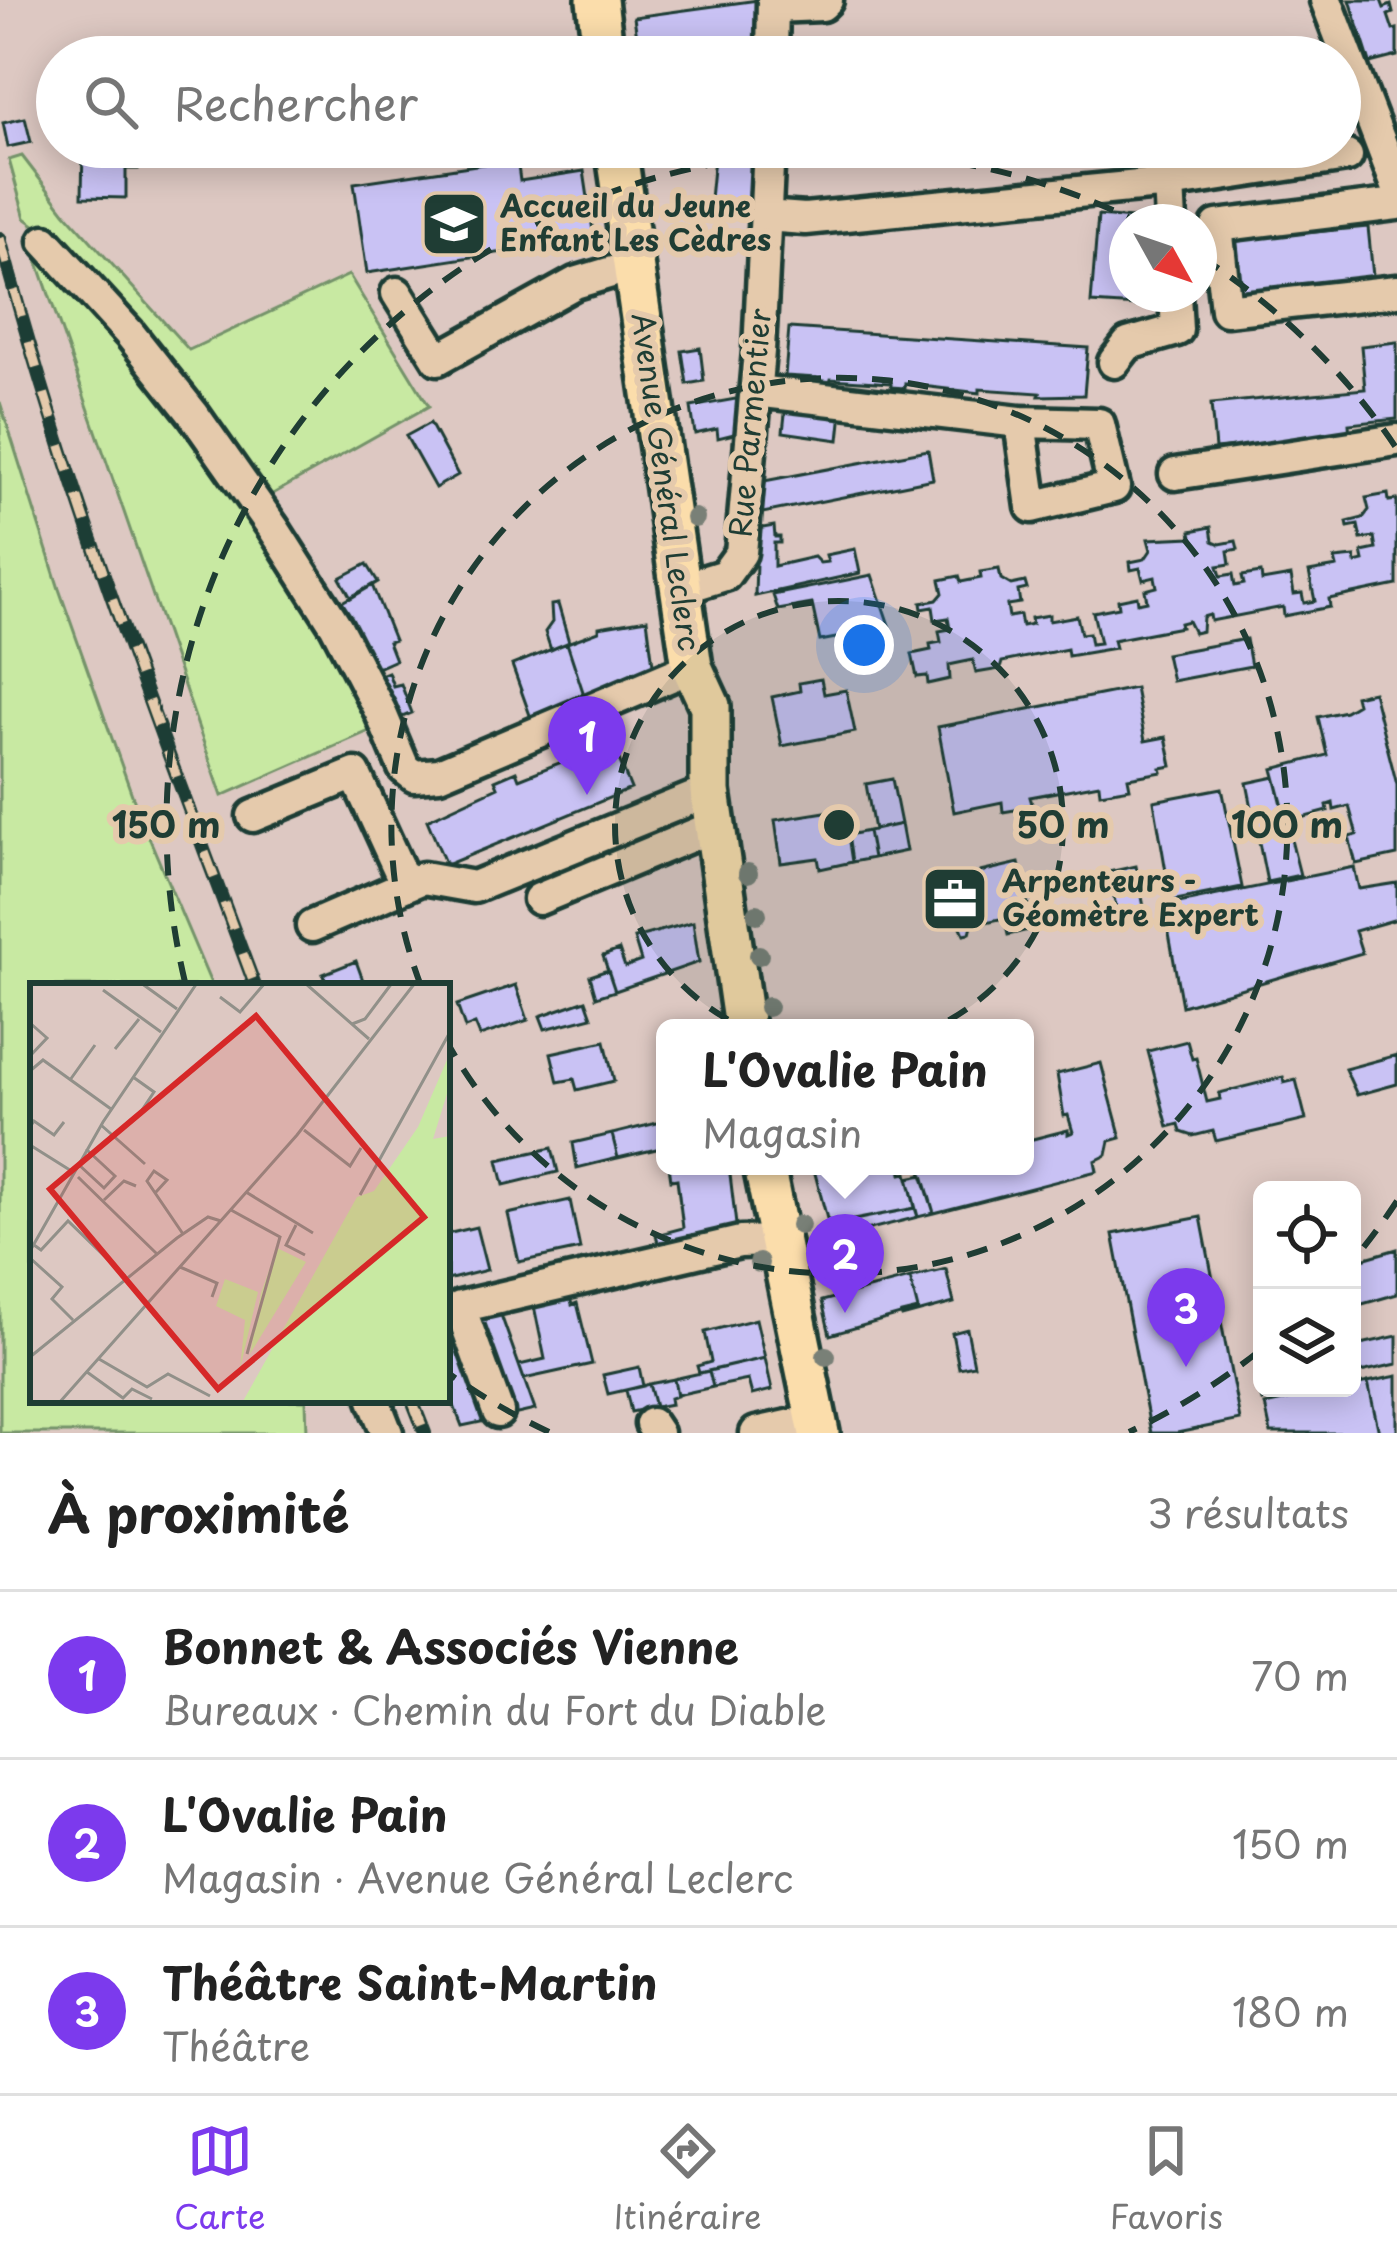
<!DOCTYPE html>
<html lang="fr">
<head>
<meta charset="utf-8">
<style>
	body { margin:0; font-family:"Playpen Sans",sans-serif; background:#f2f2f2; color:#222 }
	.controls { position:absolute; right:36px; bottom:36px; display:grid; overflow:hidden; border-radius:18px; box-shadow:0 6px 30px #0003 }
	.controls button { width:108px; height:108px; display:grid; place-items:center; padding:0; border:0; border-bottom:3px solid #e0e0e0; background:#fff; color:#222; font:60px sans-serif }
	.compass { position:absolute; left:1109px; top:204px; width:108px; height:108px; border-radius:50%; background:#fff; box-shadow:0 6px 30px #0003; rotate:130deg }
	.you { position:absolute; left:864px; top:645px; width:42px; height:42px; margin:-30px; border:9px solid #fff; border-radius:50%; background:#1a73e8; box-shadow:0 0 0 18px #1a73e833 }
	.badge { display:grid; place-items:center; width:78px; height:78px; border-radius:50%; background:#7c3aed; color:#fff; font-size:39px; font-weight:700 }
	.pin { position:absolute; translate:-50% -99px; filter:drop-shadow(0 3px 6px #0008) }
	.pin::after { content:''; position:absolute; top:63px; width:42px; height:36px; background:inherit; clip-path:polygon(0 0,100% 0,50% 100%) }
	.popup { position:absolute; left:656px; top:1019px; width:378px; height:156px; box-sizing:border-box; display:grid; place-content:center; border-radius:18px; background:#fff; filter:drop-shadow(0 3px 9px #0005); font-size:39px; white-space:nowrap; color:#767676 }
	.popup b { font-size:45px; color:#222 }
	.popup::after { content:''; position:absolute; left:50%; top:100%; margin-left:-24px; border:24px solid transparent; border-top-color:#fff }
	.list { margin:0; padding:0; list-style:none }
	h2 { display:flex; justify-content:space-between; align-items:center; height:156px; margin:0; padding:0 48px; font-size:51px }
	h2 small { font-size:39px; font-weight:400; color:#767676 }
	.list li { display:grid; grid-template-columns:78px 1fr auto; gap:36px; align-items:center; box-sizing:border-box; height:168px; padding:0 48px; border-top:3px solid #e0e0e0 }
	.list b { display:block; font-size:45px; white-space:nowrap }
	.list p { margin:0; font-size:39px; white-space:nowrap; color:#767676 }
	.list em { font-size:39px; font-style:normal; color:#767676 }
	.icon { flex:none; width:66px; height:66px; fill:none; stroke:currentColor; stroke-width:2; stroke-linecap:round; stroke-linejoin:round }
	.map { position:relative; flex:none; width:1397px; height:1433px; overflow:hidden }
	.search { position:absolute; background:#fff; box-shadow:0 6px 30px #0003; left:36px; right:36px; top:36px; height:132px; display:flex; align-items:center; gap:30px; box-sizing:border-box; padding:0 42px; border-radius:66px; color:#767676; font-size:45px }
	.sheet { height:660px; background:#fff }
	nav { display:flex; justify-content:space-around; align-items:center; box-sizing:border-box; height:168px; border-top:3px solid #e0e0e0; background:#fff; font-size:33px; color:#767676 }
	nav a { display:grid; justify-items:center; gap:6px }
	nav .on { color:#7c3aed }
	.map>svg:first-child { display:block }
</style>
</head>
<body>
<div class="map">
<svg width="1397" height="1433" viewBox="0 0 1397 1433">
	<rect width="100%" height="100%" fill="#ddc8c2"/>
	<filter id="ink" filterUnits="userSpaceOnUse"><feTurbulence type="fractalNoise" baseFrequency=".00833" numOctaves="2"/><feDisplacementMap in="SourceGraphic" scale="24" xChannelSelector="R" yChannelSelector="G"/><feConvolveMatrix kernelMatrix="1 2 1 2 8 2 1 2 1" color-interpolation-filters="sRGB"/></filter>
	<g filter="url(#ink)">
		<path fill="#c8e9a2" stroke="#74936b" stroke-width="3" d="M22,156l43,56 124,138 160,-75 80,131 -167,94 -201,-256 -36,-26 -16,-58z
			M35,254l19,6 94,112 185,265 43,91 -154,68z
			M0,402l59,187 78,220 75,177h-179v414h273l1,33h-307z"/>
		<path fill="#c9c2f4" stroke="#1f3d34" stroke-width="3" d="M758,0l-3,57h-115l-6,-40z
			M1350,0h31l3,8 7,-3 2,8 -5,2 5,15 4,-1v27l-27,7z
			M25,118l6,24 -23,5 -5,-24z
			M83,147h55v22h-12v29l-44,-1z
			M823,147h107l-42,9 -2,-9 -60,13z
			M714,158l39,2 -3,53 -41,-4z
			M517,159l3,22 64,-10 10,67 -227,35 -13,-90z
			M1098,216l46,4 -17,2v72h11l-1,12 -46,-3z
			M1368,227l6,59 -138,14 -6,-60z
			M789,328l299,20 -4,47 -45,1 1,-3 -60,-4v4l-75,-9v4l-14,-1v-4l-60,-4 -1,4 -14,-1v-4l-31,-2z
			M1397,342v77l-48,5 1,12 -135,13 -4,-45 154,-15 -4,-43z
			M700,348l4,33 -17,3 -5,-33z
			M741,398l-3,35 -20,5 -1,-9 -22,5 -4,-27z
			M786,405l56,7 -3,28 -56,-8z
			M430,423l28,52 -23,13 -29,-52z
			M928,450l5,29 -175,35 1,-32z
			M1388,494l1,7 8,-1v85l-68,14 1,8 -46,9 -1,-9 -72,14 -1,-6 -7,2 -1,14 -8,2 -6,-12 -8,2 1,4 -68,13 2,8 -47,8 -1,-7 -65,13 -2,7 -24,4 -3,-13 -24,5 1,14 -22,5 -1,-8 -10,1 -5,-23 19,-4 -1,-6 11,-2 -2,-11 11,-2 -2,-11 -13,2 -2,-13 -11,2 -1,-6 16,-3 6,-7 -3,-13 19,-4 2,6 20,-4 -1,-6 19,-3 2,10 10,6 14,-3 2,7 -9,2 2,12 -13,2 2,12 11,-2 2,11 10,-2 -1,-6 18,-3v6l28,-5 4,18 8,-1 2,11 9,-1 -7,-31 26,-5 -1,-7 19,-4 1,7 9,-2 -2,-11 12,-3 -2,-10 -12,3 -3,-12 -9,2 -1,-8 15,-3 6,-9 -3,-11 44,-2 -1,-6 20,-4 2,14 7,3 16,-3 2,8 -10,2 2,13 -12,2 3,10 12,-2 2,12 9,-2 -2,-8 19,-3 1,8 29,-5 3,18 8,-1 2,10 11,-2 -6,-29 28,-5 -2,-8 20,-2 1,6 8,-2 -2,-9 14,-3 -2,-12 -13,2 -3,-14 -10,2 -1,-5 16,-4 6,-8 -3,-12z
			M774,526l1,11h5v6h-6v23l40,-9 6,6 8,-1 -2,-7 29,-6 5,24 -105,23 2,-67z
			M367,564l11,18 -27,16 -11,-20z
			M872,575l18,53 -70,13 -8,-37 -34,6 -5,-15z
			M372,585l22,55 -6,2 7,18 -27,12 -35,-65z
			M558,604l11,38 -18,8 -6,-18 7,-10 -1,-17z
			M647,619l7,53 -69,26 -18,-55 32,-12v-4z
			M1246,639l5,27 -79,15 -6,-27z
			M567,643l18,55 -54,20 -19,-53z
			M388,672l5,14 8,-2 11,29 -24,10 -18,-44z
			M821,679l3,15 22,-4 9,42 -73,14 -10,-49 28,-6 -1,-8z
			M1135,688l10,53 21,-4 6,29 -11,2 1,4 -34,6 2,10 -30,5 -1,-9 -69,13 3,10 -30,5 -1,-10 -48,10 -16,-85z
			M1373,692l24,93v70l-41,9 -7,-27 8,-2 -8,-29 -15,4 -1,-7 -6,2 1,6 -41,11 -14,-53 54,-14 -9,-38 27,-6 12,-7 -2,-8z
			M612,742l19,47 -185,76 -19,-45 71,-33 -3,-7 21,-9 3,8z
			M1275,777l25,98 -33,7 -20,-99z
			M892,779l9,45 -27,6 -8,-46z
			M1222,788l20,99 -71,14 -17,-100z
			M844,809l8,53 -32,7 -2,-11 -37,5 -6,-43z
			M901,824l5,27 -33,7 -5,-27z
			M868,831l5,27 -21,4 -4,-27z
			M1019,863l14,66 -25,6 -4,-17 -32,7 -2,8 -6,1 -6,-14 -8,1 -9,-41 39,-3v-5z
			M1136,866l8,41 -27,5 -8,-40z
			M1354,867l5,22 38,-6v36l-42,12 7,22 -180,53 -18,-100z
			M693,922l6,40 -84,29 -12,-35 16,-6 6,17 16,-6 -7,-23z
			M356,961l9,25h-37l-5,-12z
			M608,970l7,21 -19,6 -6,-21z
			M516,985l12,35 -48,16 -5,-12 -10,4 -8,-23z
			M586,1000l6,17 -47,12 -5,-13z
			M605,1041l9,40 -37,9 -3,-11 -16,3 -7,-29z
			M1187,1041l5,18 4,-1 11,44 13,-3 -1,-6 64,-16 1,6 12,-3 10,40 -90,21 -3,-10 -20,5 -12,-4 -2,-8 -11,3 -20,-76z
			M1397,1055v29l-40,11 -12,-26z
			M1101,1063l20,75 -11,3 -3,14 -12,6 2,10 -163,42 -14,-45 105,-2v-25l43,-11v4l5,-2 -5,-17 -4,1 -7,-42z
			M665,1121v26l-47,11 -6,-24z
			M612,1134l6,24 -41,10 -4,-25z
			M552,1148l6,24 -54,13 -6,-25z
			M669,1166h60l8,67 -77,18 -4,-16 27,-7 -6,-49 -6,1z
			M813,1166h88l1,8 5,-1 8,35 -82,16 -6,-5z
			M923,1175l11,38 -16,4 -10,-39z
			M570,1200l10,49 -61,13 -11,-48z
			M915,1208l3,9 -75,19 -4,-13z
			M1201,1217l39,203 -63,13h-26l-38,-199z
			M476,1227l11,43 -40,10v-46z
			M1397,1249v45l-45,13v-45z
			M946,1269l8,34 -52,14 -1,-3 17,-4 -8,-32z
			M910,1278l8,32 -88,25 -8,-34z
			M569,1294l3,11 5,-2 15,61 -68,15 -5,-14 26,-6 -12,-58z
			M496,1301l39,109 -22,5 -38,-106z
			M447,1310l39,111 -24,5 -15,-38z
			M756,1319l9,39 -66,15 -2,-7 14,-4 -6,-30z
			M967,1329l7,36 -15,3 -7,-35z
			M1397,1336v28l-45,10v-28z
			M765,1358l7,32 -20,5 -4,-15 -35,7 -4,-16z
			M639,1367l4,19 -35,8 -5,-19z
			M709,1371l4,16 -36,8 -3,-16z
			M1262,1374v14h43l-43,13 -7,-25z
			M1397,1376v57h-18l-11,-51z
			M674,1379l3,17 -7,2 1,6 -16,3 -6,-23z
			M1368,1382l11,51h-108l-6,-28z
			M649,1384l6,23 -24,5 -5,-22z"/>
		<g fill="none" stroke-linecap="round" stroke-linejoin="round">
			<g stroke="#1f3d34" stroke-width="39">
				<path id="minor" d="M1326,0l71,186
					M773,7l49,-2 5,-5
					M772,57l1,-57
					M1169,183l2,39
					M1397,204l-180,22 9,84 171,-19
					M765,216l40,3 364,-36 178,-27
					M45,241l84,92 65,82 80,114 62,97 44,85 24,57 10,8 25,-2 253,-107
					M397,293l41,66 137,-76 57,-17
					M1114,362l14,-18 49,-14 -2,-36
					M756,391l264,31 79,2 15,63 -82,20 -12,-85
					M1175,474l222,-34
					M680,589l45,-14 16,-22 18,-202 10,-204
					M253,816l102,-42 51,111
					M539,899l176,-73
					M312,926l111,-48 51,9 236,-96
					M374,1400l13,33
					M498,1412l-38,-105 280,-65 37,-1
					M651,1424l6,9
					M756,1433l60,-13"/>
			</g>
			<g stroke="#1f3d34" stroke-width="48">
				<path id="major" d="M597,0l7,57
					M616,147l76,520 18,39v85l34,237
					M764,1166l55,267"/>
			</g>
			<use href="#minor" stroke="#e5caac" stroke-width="30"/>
			<use href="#major" stroke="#fbddab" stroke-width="39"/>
			<g stroke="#1f3d34" stroke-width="14">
				<path id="rail" d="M0,238c67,256 163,501 255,748
					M412,1400l13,33"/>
			</g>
			<use href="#rail" stroke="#e5caac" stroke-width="9" stroke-dasharray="27" stroke-linecap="butt"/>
		</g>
		<g fill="#798077">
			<circle cx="695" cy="518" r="10"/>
			<circle cx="748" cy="873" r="10"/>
			<circle cx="757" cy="914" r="10"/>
			<circle cx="759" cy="955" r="10"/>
			<circle cx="768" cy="1007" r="10"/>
			<circle cx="800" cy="1225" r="10"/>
			<circle cx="759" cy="1263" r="10"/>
			<circle cx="826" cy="1356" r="10"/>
		</g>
	</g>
	<circle cx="839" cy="825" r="224" fill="#1f3d34" fill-opacity=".12"/>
	<g fill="none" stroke="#1f3d34" stroke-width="6" stroke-dasharray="21 15">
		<circle cx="839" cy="825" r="224"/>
		<path d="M421 986A448 448 0 1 1 447 1042"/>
		<path d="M1397 1201A673 673 0 0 1 1355 1258M1258 1352A673 673 0 0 1 1129 1432M549 1432A673 673 0 0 1 448 1373M185 982A673 673 0 0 1 1134 220M1201 257A673 673 0 0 1 1397 449"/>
	</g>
	<defs>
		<g id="school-square" transform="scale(3.45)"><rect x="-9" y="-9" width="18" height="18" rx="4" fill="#1f3d34" stroke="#e5caac"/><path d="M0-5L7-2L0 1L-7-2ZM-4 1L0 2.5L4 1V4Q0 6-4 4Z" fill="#fff"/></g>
		<g id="office-square" transform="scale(3.45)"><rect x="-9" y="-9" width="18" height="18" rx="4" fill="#1f3d34" stroke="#e5caac"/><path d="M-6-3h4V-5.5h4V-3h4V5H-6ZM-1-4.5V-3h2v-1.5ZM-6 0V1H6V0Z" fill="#fff"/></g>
	</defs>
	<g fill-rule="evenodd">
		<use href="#school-square" x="454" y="224"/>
		<use href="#office-square" x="955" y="899"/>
	</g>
	<g text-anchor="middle" stroke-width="12" stroke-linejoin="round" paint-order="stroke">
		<g font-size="30" font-weight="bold" fill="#1f3d34" stroke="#e5caac" text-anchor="start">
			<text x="500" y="217">Accueil du Jeune<tspan x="500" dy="34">Enfant Les Cèdres</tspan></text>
			<text x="1002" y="892">Arpenteurs -<tspan x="1002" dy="34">Géomètre Expert</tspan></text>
		</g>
		<g font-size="30" fill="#1f3d34" stroke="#e5caac">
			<text transform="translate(751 423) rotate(-85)" y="10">Rue Parmentier</text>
			<text transform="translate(665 482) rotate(82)" y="10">Avenue Général Leclerc</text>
		</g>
	</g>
	<g transform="translate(30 983)">
		<rect width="420" height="420" fill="#ddc8c2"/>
		<path d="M420,70v31l-17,55 17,-3v267h-208l115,-206 17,-6 44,-64zM247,265l29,14 -56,92 11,-61zM195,296l33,13 -18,77 5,-49 -29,-14z" fill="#c8e9a2"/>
		<path fill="none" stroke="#919089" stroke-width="3" d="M111,0l36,26M275,0l64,56M73,7l58,42M190,14l20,15 25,-29M0,40l17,15 -17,18M322,41l13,-5 27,-36M85,66l24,-30M0,88l13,-11 68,49M103,94l21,15 -12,18M40,97l25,-35M71,142l44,39M0,144l4,-6 20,14 10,-13M274,147l46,36 11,-18M0,162l43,27M48,181l26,24 11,-12 -29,-27M48,194l79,77M126,209l11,-12 -13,-9 -7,10 36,53M216,209l67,41M330,212l90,-163M74,217l20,-19 12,5M201,227l49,27 -33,117M266,242l-10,20 19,10M4,262l7,5 27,-29 57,55M0,268l73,-129 94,-139M0,275l32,29 -10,12 21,21M150,284l37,16 -5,14M0,374l147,-119 31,-21 13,4M69,376l48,28 21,-13 42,22M57,389l36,26 9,-9 20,10M29,420l238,-268 118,-152"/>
		<path fill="#d62828" fill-opacity="0.15" stroke="#d62828" stroke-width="6" d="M226,33l168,201 -206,172 -168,-200z"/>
		<rect width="420" height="420" fill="none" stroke="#1f3d34" stroke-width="6"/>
	</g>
	<circle cx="839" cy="825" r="18" fill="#1f3d34" stroke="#e5caac" stroke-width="6"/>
	<g font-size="36" text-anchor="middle" font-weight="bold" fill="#1f3d34" stroke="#e5caac" stroke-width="12" stroke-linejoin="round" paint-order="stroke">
		<text x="166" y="838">150 m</text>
		<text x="1063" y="838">50 m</text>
		<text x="1287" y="838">100 m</text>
	</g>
</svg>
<div class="controls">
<button><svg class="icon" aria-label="locate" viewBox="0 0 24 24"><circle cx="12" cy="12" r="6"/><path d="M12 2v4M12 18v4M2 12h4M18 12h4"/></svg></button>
<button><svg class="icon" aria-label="layers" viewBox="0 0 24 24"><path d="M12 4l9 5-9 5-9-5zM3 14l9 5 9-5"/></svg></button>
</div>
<svg class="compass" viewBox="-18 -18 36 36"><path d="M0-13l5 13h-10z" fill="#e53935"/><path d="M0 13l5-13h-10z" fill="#767676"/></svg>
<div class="you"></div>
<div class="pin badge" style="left:587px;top:795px">1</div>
<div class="pin badge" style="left:845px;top:1313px">2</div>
<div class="popup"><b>L'Ovalie Pain</b>Magasin</div>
<div class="pin badge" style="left:1186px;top:1367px">3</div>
<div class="search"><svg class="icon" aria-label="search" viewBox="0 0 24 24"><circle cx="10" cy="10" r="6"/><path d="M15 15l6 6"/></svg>Rechercher</div>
</div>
<section class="sheet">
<h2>À proximité<small>3 résultats</small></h2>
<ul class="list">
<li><span class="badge">1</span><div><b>Bonnet &amp; Associés Vienne</b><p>Bureaux · Chemin du Fort du Diable</p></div><em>70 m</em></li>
<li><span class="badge">2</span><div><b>L'Ovalie Pain</b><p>Magasin · Avenue Général Leclerc</p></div><em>150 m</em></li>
<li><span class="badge">3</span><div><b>Théâtre Saint-Martin</b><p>Théâtre</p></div><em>180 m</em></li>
</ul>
</section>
<nav>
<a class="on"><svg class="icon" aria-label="map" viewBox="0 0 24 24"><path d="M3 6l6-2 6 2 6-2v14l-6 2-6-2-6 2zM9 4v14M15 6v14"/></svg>Carte</a>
<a><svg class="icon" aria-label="directions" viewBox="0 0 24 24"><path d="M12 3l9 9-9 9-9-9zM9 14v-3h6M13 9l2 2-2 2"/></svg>Itinéraire</a>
<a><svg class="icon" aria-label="saved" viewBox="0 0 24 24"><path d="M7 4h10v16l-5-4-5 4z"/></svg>Favoris</a>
</nav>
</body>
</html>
